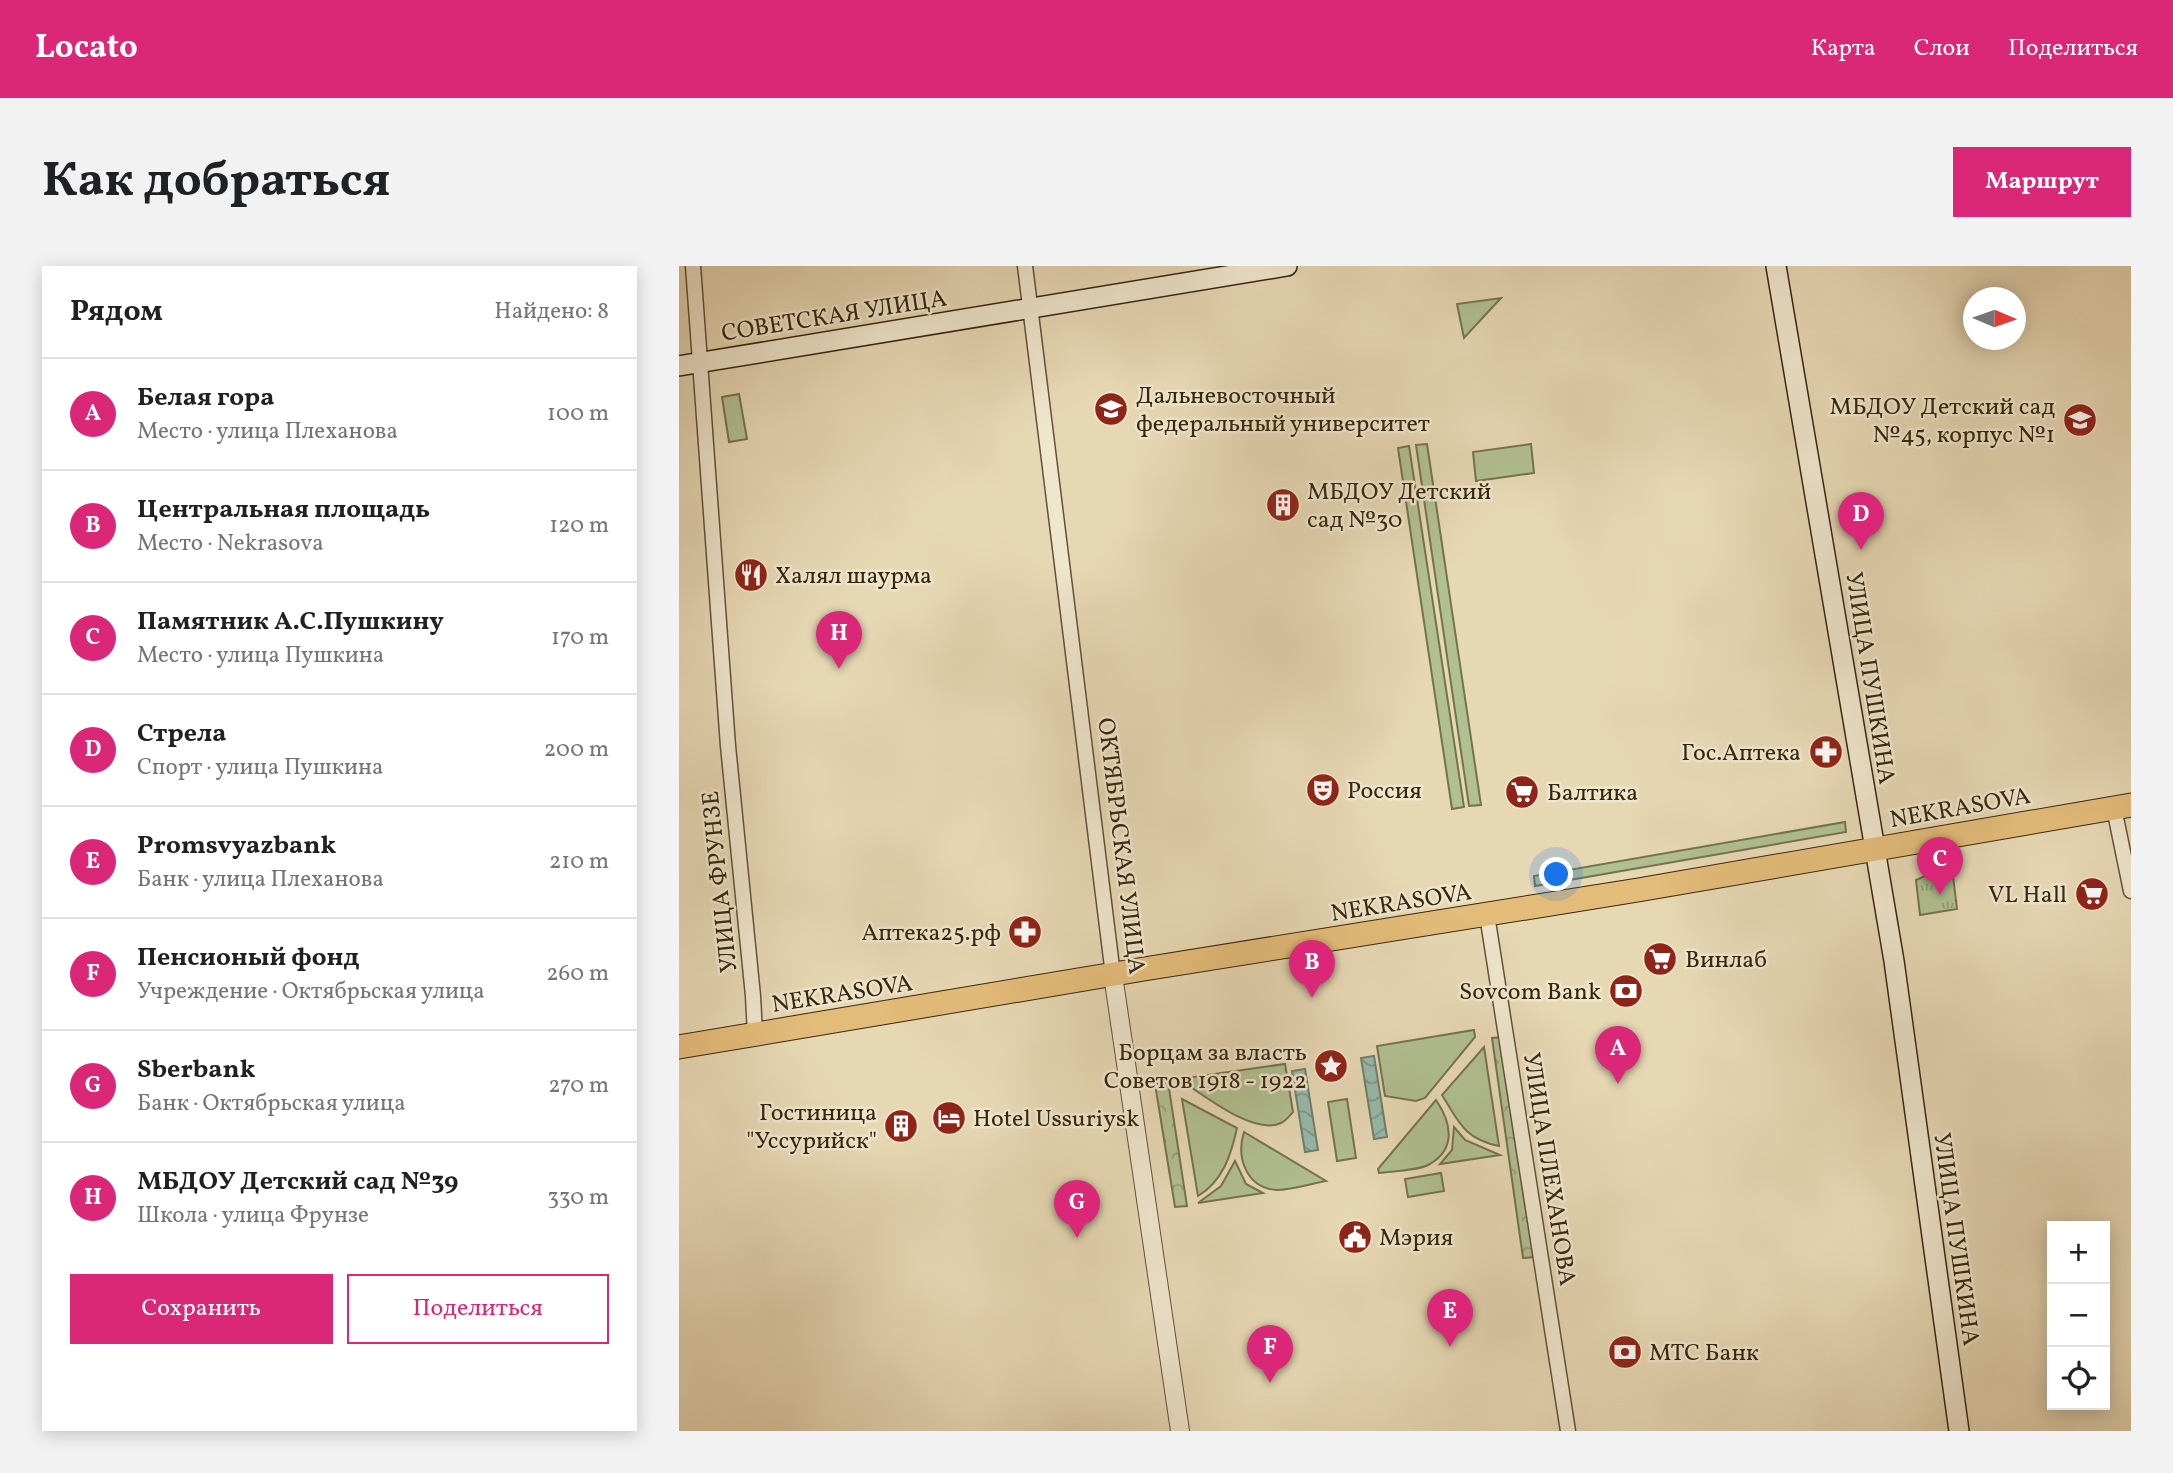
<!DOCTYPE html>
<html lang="ru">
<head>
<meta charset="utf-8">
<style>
	body { margin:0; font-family:Vollkorn,serif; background:#f2f2f2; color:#202124 }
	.controls { position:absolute; right:21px; bottom:21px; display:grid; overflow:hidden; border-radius:0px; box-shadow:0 4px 18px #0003 }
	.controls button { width:63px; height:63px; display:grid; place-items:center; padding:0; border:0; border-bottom:2px solid #e0e0e0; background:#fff; color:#202124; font:35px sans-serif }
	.compass { position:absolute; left:1284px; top:21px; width:63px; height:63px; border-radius:50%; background:#fff; box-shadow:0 4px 18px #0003; rotate:92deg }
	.you { position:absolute; left:878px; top:609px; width:24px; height:24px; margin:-18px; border:5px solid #fff; border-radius:50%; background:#1a73e8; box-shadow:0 0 0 10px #1a73e833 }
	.badge { display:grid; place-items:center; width:46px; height:46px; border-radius:50%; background:#db2777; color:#fff; font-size:23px; font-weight:700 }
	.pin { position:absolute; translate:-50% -58px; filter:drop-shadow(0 2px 4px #0008) }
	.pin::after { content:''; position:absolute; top:37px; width:24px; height:21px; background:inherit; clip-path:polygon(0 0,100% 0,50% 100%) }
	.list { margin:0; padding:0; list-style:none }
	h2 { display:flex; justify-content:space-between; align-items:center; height:91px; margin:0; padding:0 28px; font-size:30px }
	h2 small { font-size:23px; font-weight:400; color:#757577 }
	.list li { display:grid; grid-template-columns:46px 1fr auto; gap:21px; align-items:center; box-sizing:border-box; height:112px; padding:0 28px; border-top:2px solid #e0e0e0 }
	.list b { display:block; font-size:26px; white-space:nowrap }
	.list p { margin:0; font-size:23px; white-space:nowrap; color:#757577 }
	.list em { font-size:23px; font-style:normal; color:#757577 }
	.actions { display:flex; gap:14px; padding:21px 28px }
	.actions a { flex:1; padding:16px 0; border:2px solid #db2777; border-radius:0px; text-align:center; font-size:24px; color:#db2777 }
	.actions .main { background:#db2777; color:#fff }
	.icon { flex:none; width:38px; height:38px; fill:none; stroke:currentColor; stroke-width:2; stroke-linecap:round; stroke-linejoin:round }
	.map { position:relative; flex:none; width:1452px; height:1165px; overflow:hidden; border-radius:0px }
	header { display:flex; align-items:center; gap:42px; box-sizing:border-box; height:98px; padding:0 35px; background:#db2777; color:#fff }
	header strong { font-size:33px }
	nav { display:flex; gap:38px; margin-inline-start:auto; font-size:24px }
	.intro { display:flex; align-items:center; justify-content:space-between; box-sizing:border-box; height:168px; padding:0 42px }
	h1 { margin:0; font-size:49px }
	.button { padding:18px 32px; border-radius:0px; background:#db2777; color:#fff; font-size:24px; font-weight:700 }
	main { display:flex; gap:42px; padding:0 42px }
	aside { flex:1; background:#fff; border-radius:0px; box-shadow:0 4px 18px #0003 }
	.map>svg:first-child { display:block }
</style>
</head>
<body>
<header>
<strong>Locato</strong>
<nav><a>Карта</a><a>Слои</a><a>Поделиться</a></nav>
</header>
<div class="intro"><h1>Как добраться</h1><a class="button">Маршрут</a></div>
<main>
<aside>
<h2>Рядом<small>Найдено: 8</small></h2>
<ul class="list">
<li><span class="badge">A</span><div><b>Белая гора</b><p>Место · улица Плеханова</p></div><em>100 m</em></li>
<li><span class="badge">B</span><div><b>Центральная площадь</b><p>Место · Nekrasova</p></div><em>120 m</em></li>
<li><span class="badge">C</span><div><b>Памятник А.С.Пушкину</b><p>Место · улица Пушкина</p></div><em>170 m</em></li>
<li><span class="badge">D</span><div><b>Стрела</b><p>Спорт · улица Пушкина</p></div><em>200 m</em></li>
<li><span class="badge">E</span><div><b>Promsvyazbank</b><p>Банк · улица Плеханова</p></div><em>210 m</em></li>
<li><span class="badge">F</span><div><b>Пенсионый фонд</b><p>Учреждение · Октябрьская улица</p></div><em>260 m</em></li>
<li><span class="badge">G</span><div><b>Sberbank</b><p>Банк · Октябрьская улица</p></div><em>270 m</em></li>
<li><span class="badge">H</span><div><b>МБДОУ Детский сад №39</b><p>Школа · улица Фрунзе</p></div><em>330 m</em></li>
</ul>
<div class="actions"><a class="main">Сохранить</a><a>Поделиться</a></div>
</aside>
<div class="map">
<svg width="1452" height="1165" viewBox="0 0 1452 1165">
	<defs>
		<pattern id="forest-crowns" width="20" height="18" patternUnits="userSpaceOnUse" patternTransform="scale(1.75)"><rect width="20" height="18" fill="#b1c091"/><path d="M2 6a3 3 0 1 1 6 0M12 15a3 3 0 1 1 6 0" fill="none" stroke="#919c75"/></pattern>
		<pattern id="park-tufts" width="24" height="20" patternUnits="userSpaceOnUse" patternTransform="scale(1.75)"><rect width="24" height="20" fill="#b1c091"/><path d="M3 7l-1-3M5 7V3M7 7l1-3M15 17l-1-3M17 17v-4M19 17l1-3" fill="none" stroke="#919c75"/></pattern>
		<pattern id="water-waves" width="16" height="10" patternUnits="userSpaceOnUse" patternTransform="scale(1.75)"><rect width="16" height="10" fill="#97baad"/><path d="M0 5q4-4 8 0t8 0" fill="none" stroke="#7c978b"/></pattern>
	</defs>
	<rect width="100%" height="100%" fill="#e7d8b4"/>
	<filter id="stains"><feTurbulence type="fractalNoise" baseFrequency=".00286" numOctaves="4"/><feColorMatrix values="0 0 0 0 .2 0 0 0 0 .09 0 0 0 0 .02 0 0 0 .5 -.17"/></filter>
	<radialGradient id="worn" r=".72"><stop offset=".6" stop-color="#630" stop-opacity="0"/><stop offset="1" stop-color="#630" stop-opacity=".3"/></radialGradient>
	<path fill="#b1c091" stroke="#747350" stroke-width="2" d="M822,32l-37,40 -7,-34z
		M60,128l8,45 -18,3 -7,-45z
		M748,178l54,361 -12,1 -53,-361z
		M852,178l3,29 -58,8 -3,-29z
		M730,180l55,361 -12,2 -54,-361z
		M1166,556l1,10 -311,54 -1,-10z
		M795,764l1,7 -50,61 -9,3 -31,-5 -8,-50z
		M805,781l15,99c-35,-7 -40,-24 -57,-51z
		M606,798l8,48c-3,3 -7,9 -12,11 -27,13 -79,-29 -102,-44z
		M503,833l55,29c-6,27 -14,53 -39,68z
		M668,833l9,59 -19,3 -9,-59z
		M757,834c15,22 21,48 -6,64 -13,7 -36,7 -51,9l-1,-4z
		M775,861l11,13 35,15 -60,9 12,-14z
		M565,866l82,49c-16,3 -34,9 -49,9 -31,-2 -41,-33 -33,-58z
		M556,895l11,23 17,9 -65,10 23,-17z
		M762,907l3,18 -36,6 -3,-18z"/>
	<path fill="url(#forest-crowns)" stroke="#747350" stroke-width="2" d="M825,771l30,220 -11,1 -31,-220z
		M489,816l19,124 -12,1 -20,-123z"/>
	<path fill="url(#park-tufts)" stroke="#747350" stroke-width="2" d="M1273,602l5,41 -37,6 -4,-35 22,-10z"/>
	<path fill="url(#water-waves)" stroke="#707f6d" stroke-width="2" d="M695,790l13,81 -13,2 -13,-81z
		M626,803l13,81 -13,2 -13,-81z"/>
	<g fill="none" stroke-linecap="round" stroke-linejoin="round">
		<g stroke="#625238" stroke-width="17">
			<path id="minor" d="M14,0l35,480 25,250 2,38
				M346,0l88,709
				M1435,542l17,83
				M808,649l81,516"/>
		</g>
		<g stroke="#625238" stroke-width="20">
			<path id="tertiary" d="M434,709l67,456"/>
		</g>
		<g stroke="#36260e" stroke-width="22">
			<path id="secondary" d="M1097,0l118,695 65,470
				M0,100l608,-100"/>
		</g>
		<g stroke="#36260e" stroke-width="25">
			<path id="primary" d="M0,781l465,-78 494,-79 493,-85"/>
		</g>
		<use href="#minor" stroke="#efe6ce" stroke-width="14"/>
		<use href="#tertiary" stroke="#efe6ce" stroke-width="18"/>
		<use href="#secondary" stroke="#efe6ce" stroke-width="19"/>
		<use href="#primary" stroke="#e4bc7a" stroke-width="23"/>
	</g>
	<defs>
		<g id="university-disc" transform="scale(1.75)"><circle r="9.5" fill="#8f2418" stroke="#efe6ce"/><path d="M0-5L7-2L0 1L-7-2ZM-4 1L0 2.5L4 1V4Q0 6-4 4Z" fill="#fff"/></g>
		<g id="school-disc" transform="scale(1.75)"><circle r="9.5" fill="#8f2418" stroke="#efe6ce"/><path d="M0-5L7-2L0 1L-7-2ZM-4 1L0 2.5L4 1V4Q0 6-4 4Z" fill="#fff"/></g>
		<g id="building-disc" transform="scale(1.75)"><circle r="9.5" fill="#8f2418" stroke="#efe6ce"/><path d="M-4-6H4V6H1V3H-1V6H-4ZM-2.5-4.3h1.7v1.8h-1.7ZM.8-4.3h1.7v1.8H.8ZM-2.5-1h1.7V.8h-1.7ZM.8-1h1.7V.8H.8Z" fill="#fff"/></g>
		<g id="restaurant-disc" transform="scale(1.75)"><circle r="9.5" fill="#8f2418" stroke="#efe6ce"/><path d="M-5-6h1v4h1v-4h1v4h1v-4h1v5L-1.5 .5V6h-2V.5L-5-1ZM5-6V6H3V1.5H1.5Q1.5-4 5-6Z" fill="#fff"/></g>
		<g id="pharmacy-disc" transform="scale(1.75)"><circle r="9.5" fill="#8f2418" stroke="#efe6ce"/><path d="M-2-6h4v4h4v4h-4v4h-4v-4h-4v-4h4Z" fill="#fff"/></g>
		<g id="theatre-disc" transform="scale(1.75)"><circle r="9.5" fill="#8f2418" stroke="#efe6ce"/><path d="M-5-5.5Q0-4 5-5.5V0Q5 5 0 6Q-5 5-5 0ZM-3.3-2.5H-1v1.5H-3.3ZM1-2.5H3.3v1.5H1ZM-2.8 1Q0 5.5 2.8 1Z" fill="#fff"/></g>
		<g id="supermarket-disc" transform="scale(1.75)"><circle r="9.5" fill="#8f2418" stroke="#efe6ce"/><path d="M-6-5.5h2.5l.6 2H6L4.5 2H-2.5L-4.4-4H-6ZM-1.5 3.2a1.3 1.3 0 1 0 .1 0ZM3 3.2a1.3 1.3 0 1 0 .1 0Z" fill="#fff"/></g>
		<g id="bank-disc" transform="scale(1.75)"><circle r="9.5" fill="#8f2418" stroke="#efe6ce"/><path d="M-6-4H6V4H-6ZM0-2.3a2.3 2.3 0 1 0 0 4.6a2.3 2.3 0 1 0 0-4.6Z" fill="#fff"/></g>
		<g id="sight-disc" transform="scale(1.75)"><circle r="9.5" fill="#8f2418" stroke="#efe6ce"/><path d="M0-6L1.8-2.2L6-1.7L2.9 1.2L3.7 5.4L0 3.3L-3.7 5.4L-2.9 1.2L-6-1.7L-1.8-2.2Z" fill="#fff"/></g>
		<g id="hotel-disc" transform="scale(1.75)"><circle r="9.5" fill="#8f2418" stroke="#efe6ce"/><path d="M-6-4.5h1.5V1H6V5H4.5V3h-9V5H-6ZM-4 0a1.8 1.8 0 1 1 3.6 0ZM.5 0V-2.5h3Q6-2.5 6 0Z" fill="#fff"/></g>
		<g id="civic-disc" transform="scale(1.75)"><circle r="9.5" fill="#8f2418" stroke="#efe6ce"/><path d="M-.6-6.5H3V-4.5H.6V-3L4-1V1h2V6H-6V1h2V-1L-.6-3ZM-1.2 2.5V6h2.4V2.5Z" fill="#fff"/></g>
	</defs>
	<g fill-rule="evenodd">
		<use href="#university-disc" x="432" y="143"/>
		<use href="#school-disc" x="1401" y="154"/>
		<use href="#building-disc" x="604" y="239"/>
		<use href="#restaurant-disc" x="72" y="309"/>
		<use href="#pharmacy-disc" x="1147" y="486"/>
		<use href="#theatre-disc" x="644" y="524"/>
		<use href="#supermarket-disc" x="843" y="526"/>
		<use href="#supermarket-disc" x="1413" y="628"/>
		<use href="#pharmacy-disc" x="346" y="666"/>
		<use href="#supermarket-disc" x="981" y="693"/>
		<use href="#bank-disc" x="947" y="725"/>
		<use href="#sight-disc" x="652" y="800"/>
		<use href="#hotel-disc" x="270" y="852"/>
		<use href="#building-disc" x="222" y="860"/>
		<use href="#civic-disc" x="676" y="971"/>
		<use href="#bank-disc" x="946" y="1086"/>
	</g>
	<g text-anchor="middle" stroke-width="5" stroke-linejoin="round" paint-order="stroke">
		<g font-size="24" fill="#36260e" stroke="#efe6ce">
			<text transform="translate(155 49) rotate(-9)" y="8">СОВЕТСКАЯ УЛИЦА</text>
			<text transform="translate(1192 412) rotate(81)" y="8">УЛИЦА ПУШКИНА</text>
			<text transform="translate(1281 541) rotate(-10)" y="8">NEKRASOVA</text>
			<text transform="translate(443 580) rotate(83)" y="8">ОКТЯБРЬСКАЯ УЛИЦА</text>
			<text transform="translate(40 616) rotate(-96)" y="8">УЛИЦА ФРУНЗЕ</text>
			<text transform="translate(722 636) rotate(-9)" y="8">NEKRASOVA</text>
			<text transform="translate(163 727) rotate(-9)" y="8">NEKRASOVA</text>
			<text transform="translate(871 903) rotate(81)" y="8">УЛИЦА ПЛЕХАНОВА</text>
			<text transform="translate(1278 973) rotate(82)" y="8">УЛИЦА ПУШКИНА</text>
		</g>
		<g font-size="24" fill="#36260e" stroke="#efe6ce" text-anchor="start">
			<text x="457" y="137">Дальневосточный<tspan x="457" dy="28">федеральный университет</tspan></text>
			<text x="1376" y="148" text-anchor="end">МБДОУ Детский сад<tspan x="1376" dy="28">№45, корпус №1</tspan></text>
			<text x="628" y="233">МБДОУ Детский<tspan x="628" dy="28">сад №30</tspan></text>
			<text x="96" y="317">Халял шаурма</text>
			<text x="1122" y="494" text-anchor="end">Гос.Аптека</text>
			<text x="668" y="532">Россия</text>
			<text x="868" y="534">Балтика</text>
			<text x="1388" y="636" text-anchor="end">VL Hall</text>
			<text x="322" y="674" text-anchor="end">Аптека25.рф</text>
			<text x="1006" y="701">Винлаб</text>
			<text x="922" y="733" text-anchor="end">Sovcom Bank</text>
			<text x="628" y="794" text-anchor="end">Борцам за власть<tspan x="628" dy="28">Советов 1918 - 1922</tspan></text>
			<text x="198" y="854" text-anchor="end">Гостиница<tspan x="198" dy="28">"Уссурийск"</tspan></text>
			<text x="294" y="860">Hotel Ussuriysk</text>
			<text x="700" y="979">Мэрия</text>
			<text x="970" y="1094">МТС Банк</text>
		</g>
	</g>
	<rect width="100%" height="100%" filter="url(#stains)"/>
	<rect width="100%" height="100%" fill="url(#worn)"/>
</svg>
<div class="controls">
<button>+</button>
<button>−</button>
<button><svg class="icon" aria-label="locate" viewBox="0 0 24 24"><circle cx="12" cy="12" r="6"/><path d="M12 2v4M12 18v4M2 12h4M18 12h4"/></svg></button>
</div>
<svg class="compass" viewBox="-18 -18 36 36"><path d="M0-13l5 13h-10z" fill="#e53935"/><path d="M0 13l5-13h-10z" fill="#757577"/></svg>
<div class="you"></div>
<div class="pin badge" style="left:939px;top:818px">A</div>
<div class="pin badge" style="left:633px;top:732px">B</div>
<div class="pin badge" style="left:1261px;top:629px">C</div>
<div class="pin badge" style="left:1182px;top:284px">D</div>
<div class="pin badge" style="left:771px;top:1081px">E</div>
<div class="pin badge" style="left:591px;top:1117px">F</div>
<div class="pin badge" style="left:398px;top:972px">G</div>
<div class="pin badge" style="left:160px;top:403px">H</div>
</div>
</main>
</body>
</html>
